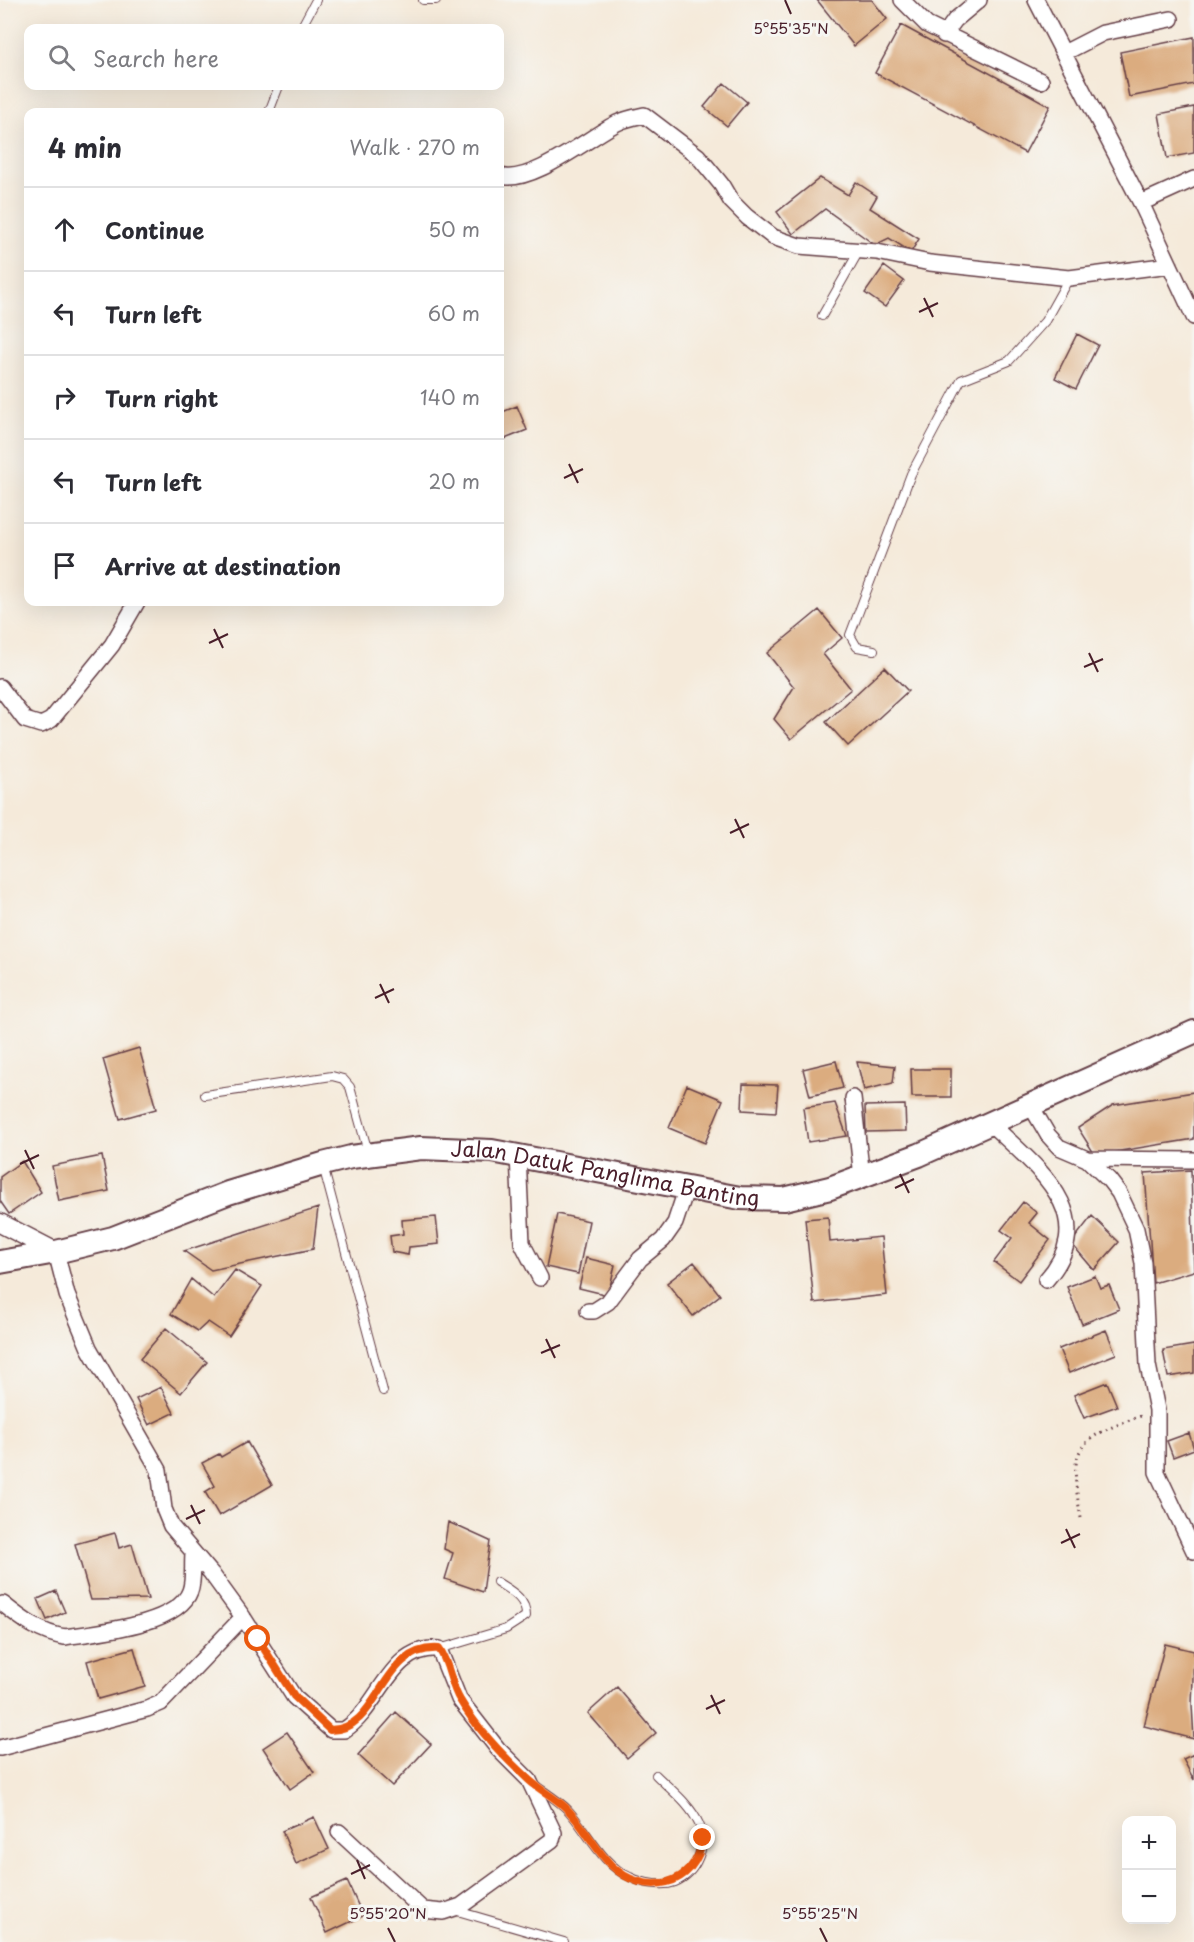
<!DOCTYPE html>
<html lang="en">
<head>
<meta charset="utf-8">
<style>
	body { margin:0; font-family:"Playpen Sans",sans-serif; background:#f7f7f7; color:#2b2b33 }
	.controls { position:absolute; right:18px; bottom:18px; display:grid; overflow:hidden; border-radius:12px; box-shadow:0 6px 24px #0002 }
	.controls button { width:54px; height:54px; display:grid; place-items:center; padding:0; border:0; border-bottom:2px solid #e1e1e2; background:#fff; color:#2b2b33; font:30px sans-serif }
	.stop { position:absolute; width:18px; height:18px; margin:-14px; border:4px solid #ea580c; border-radius:50%; background:#fff }
	.stop.end { background:#ea580c; border-color:#fff; box-shadow:0 2px 6px #0008 }
	.list { margin:0; padding:0; list-style:none }
	h2 { display:flex; justify-content:space-between; align-items:center; height:78px; margin:0; padding:0 24px; font-size:26px }
	h2 small { font-size:20px; font-weight:400; color:#7c7c81 }
	.list li { display:grid; grid-template-columns:39px 1fr auto; gap:18px; align-items:center; box-sizing:border-box; height:84px; padding:0 24px; border-top:2px solid #e1e1e2 }
	.list b { display:block; font-size:22px; white-space:nowrap }
	.list em { font-size:20px; font-style:normal; color:#7c7c81 }
	.icon { flex:none; width:33px; height:33px; fill:none; stroke:currentColor; stroke-width:2; stroke-linecap:round; stroke-linejoin:round }
	.map { position:relative; flex:none; width:1194px; height:1942px; overflow:hidden }
	.search { position:absolute; background:#fff; box-shadow:0 6px 24px #0002; left:24px; top:24px; width:480px; height:66px; display:flex; align-items:center; gap:15px; box-sizing:border-box; padding:0 21px; border-radius:12px; color:#7c7c81; font-size:22px }
	.panel { position:absolute; background:#fff; box-shadow:0 6px 24px #0002; left:24px; top:108px; width:480px; height:498px; border-radius:12px }
	.map>svg:first-child { display:block }
</style>
</head>
<body>
<div class="map">
<svg width="1194" height="1942" viewBox="0 0 1194 1942">
	<rect width="100%" height="100%" fill="#f6f6f2"/>
	<filter id="ink" filterUnits="userSpaceOnUse"><feTurbulence type="fractalNoise" baseFrequency=".0167" numOctaves="2"/><feDisplacementMap in="SourceGraphic" scale="12" xChannelSelector="R" yChannelSelector="G"/><feConvolveMatrix kernelMatrix="1 2 1 2 8 2 1 2 1" color-interpolation-filters="sRGB"/></filter>
	<filter id="wash" filterUnits="userSpaceOnUse"><feTurbulence type="fractalNoise" baseFrequency=".008" numOctaves="4" result="noise"/><feDisplacementMap in="SourceGraphic" scale="24" xChannelSelector="R" yChannelSelector="G"/><feGaussianBlur stdDeviation="1.35" result="paint"/><feColorMatrix in="noise" values="0 0 0 0 0 0 0 0 0 0 0 0 0 0 0 0 0 1.4 0 .05"/><feComposite in="paint" operator="in"/></filter>
	<g filter="url(#wash)">
		<rect width="100%" height="100%" fill="#f5eada"/>
		<g id="blocks">
			<path fill="#dbac7f" d="M817,0h55l15,19 -33,27z
				M901,25l149,81 -25,47 -150,-80z
				M1194,37v47l-65,13 -9,-45z
				M724,83l23,19 -20,24 -23,-19z
				M1194,107v46l-27,5 -8,-44z
				M820,178l28,17 8,-13 21,14 -7,12 49,31 -8,13 -22,-14 -14,7 -50,-36 -32,25 -16,-22z
				M884,266l20,15 -19,26 -20,-14z
				M1077,334l21,11 -22,44 -21,-11z
				M517,406l10,24 -27,11v-28z
				M819,610l23,28 -19,16 28,35 -60,50 -17,-20 20,-32 -27,-34z
				M885,667l23,24 -60,55 -22,-24z
				M139,1048l17,61 -36,10 -17,-60z
				M836,1061l7,27 -33,8 -7,-27z
				M857,1062l38,4 -2,17 -29,7z
				M911,1069h40v28h-39z
				M743,1084l35,1 -2,27 -34,-2z
				M687,1085l36,15 -18,43 -36,-15z
				M1194,1092v47l-99,16 -17,-27 35,-23z
				M835,1103l12,33 -39,6 -5,-34z
				M905,1105l1,26 -40,1 -1,-26z
				M102,1156l7,35 -50,10 -7,-35z
				M22,1161l19,31 -32,22 -9,-13v-24z
				M1191,1170l3,101 -41,12 -8,-110z
				M1023,1202l14,11 -8,10 21,17 -31,41 -25,-19 18,-24 -11,-8z
				M318,1208l-5,41 -102,21 -27,-19z
				M557,1214l32,7 -11,53 -32,-7z
				M1092,1216l27,26 -25,28 -23,-27z
				M436,1217l3,27 -30,3 -1,8 -16,-3 -2,-16 13,-2 -1,-14z
				M828,1217l2,25 51,-5 6,58 -73,8 -9,-84z
				M586,1258l29,7 -7,30 -29,-7z
				M694,1262l26,33 -27,21 -26,-33z
				M235,1270l27,16 -33,50 -21,-14 -10,9 -27,-17 20,-35 23,19z
				M1095,1276l5,12 9,-3 10,24 -37,15 -15,-37z
				M166,1328l41,34 -26,31 -41,-34z
				M1106,1330l10,24 -47,19 -10,-24z
				M1194,1345v28l-26,4 -5,-27z
				M1107,1382l10,24 -33,12 -10,-23z
				M161,1387l13,26 -25,12 -13,-26z
				M1189,1433l5,16 -21,8 -6,-16z
				M247,1442l25,43 -53,31 -14,-24 10,-6 -13,-23 17,-9 2,3z
				M448,1522l42,19 -7,51 -38,-13 8,-26 -9,-4z
				M115,1533l4,15 13,-4 16,55 -57,1 -16,-56z
				M56,1591l9,21 -18,8 -9,-21z
				M1165,1644l29,7 -2,54 2,34 -50,-13z
				M134,1648l11,38 -47,13 -11,-38z
				M617,1687l39,46 -29,25 -39,-45z
				M396,1712l35,32 -39,42 -34,-31z
				M287,1732l27,40 -24,17 -27,-41z
				M1194,1754v26l-11,-21z
				M314,1817l15,32 -33,15 -14,-33z
				M347,1881l16,35 -36,17 -16,-36z"/>
		</g>
	</g>
	<g filter="url(#ink)">
		<use href="#blocks" fill-opacity="0" stroke="#643d45" stroke-width="1.5"/>
		<g fill="none" stroke-linecap="round" stroke-linejoin="round">
			<g stroke="#643d45" stroke-width="10">
				<path id="service" d="M423,0h13
					M301,28l15,-28
					M269,112l10,-26
					M822,316l37,-65
					M874,650l-17,-3 -7,-12 61,-161 50,-94 48,-19 36,-40 24,-43
					M205,1095l127,-19 11,3 7,8 18,65
					M323,1166l60,225
					M439,1649l67,-20 20,-13c0,-18 -15,-25 -29,-34
					M535,1785c11,8 24,16 33,25 20,22 34,55 62,67 12,6 32,10 45,5 22,-9 33,-38 24,-58 -9,-20 -28,-34 -43,-49
					M454,1910l110,32"/>
			</g>
			<g stroke="#643d45" stroke-width="18">
				<path id="minor" d="M902,0l25,25 114,56
					M1036,0l105,203 53,114
					M944,35l11,-15 24,-20
					M1064,53l39,-20 68,-14
					M500,176c31,9 88,-38 117,-53 8,-4 18,-6 27,-8l54,41 23,28 10,17 16,16 26,20 26,9 78,6 53,11 139,15 101,-13
					M1141,203l53,-24
					M0,687l25,33 16,5 10,-5 61,-75 25,-43
					M853,1098l9,79
					M1031,1106l17,29 11,12 28,12 22,21 10,13 17,36 7,34 5,102 9,45v62l37,79
					M991,1124c45,43 112,91 55,156
					M518,1155l4,88 18,35
					M1087,1159l107,1
					M56,1252l11,43 22,53 70,122 5,39 7,17 40,47 32,44 51,80 37,33h13c36,-22 45,-85 95,-81l20,50 39,50 31,31 25,53 -2,7 -91,66 -18,6 -20,-2 -84,-78
					M588,1311h6l14,-9 32,-43 23,-19 12,-17 12,-36
					M3,1604c20,16 37,29 62,33 32,-5 113,-12 125,-46 4,-10 2,-25 3,-36
					M0,1748l147,-39 14,-6 82,-86"/>
			</g>
			<g stroke="#643d45" stroke-width="21">
				<path id="tertiary" d="M0,1223l56,29"/>
			</g>
			<g stroke="#643d45" stroke-width="26">
				<g id="primary">
					<path id="s1" d="M0,1262l56,-10 57,-14 115,-45 95,-29 28,-7 70,-9 71,3 248,47 44,1 46,-11 89,-33 275,-123"/>
				</g>
			</g>
			<path stroke="#643d45" stroke-width="3" stroke-dasharray="1.5 4.5" stroke-linecap="butt" d="M1081,1518c-13,-71 -7,-78 60,-102"/>
			<use href="#service" stroke="#fff" stroke-width="8"/>
			<use href="#minor" stroke="#fff" stroke-width="15"/>
			<use href="#tertiary" stroke="#fff" stroke-width="18"/>
			<use href="#primary" stroke="#fff" stroke-width="22"/>
		</g>
	</g>
	<g fill="none" stroke-linecap="round" stroke-linejoin="round" filter="url(#ink)">
		<path stroke="#ea580c" stroke-width="8" d="M258,1639l36,57 36,34c52,0 49,-85 109,-81 11,15 11,35 21,51 17,29 44,57 69,80 11,10 25,17 36,27 18,17 29,41 46,58 33,33 85,22 92,-27"/>
	</g>
	<path fill="none" stroke="#4a1f2b" stroke-width="2" d="M785,0l6,14M924,298l9,19M919,312l19,-9M569,464l9,19M564,478l19,-9M214,629l9,19M209,643l19,-9M1089,653l9,19M1084,667l19,-8M735,819l9,19M730,833l19,-9M380,984l9,19M375,998l19,-9M25,1150l9,19M20,1164l19,-9M900,1174l9,19M895,1188l19,-9M546,1339l9,19M541,1353l19,-8M191,1505l9,19M186,1519l19,-9M1066,1529l9,19M1061,1543l19,-9M711,1695l9,19M706,1709l19,-9M357,1860l8,19M351,1874l19,-9M388,1928l7,14M820,1928l7,14"/>
	<g text-anchor="middle" stroke-width="6" stroke-linejoin="round" paint-order="stroke">
		<g font-size="21" fill="#4a1f2b" stroke="#f6f6f2">
			<text dy="7" stroke="none"><textPath href="#s1" startOffset="624">Jalan Datuk Panglima Banting</textPath></text>
		</g>
	</g>
	<g font-size="15" text-anchor="middle" fill="#4a1f2b" stroke="#f6f6f2" stroke-width="6" stroke-linejoin="round" paint-order="stroke">
		<text x="791" y="34">5°55'35"N</text>
		<text x="388" y="1919">5°55'20"N</text>
		<text x="820" y="1919">5°55'25"N</text>
	</g>
</svg>
<div class="controls">
<button>+</button>
<button>−</button>
</div>
<div class="stop" style="left:258px;top:1639px"></div>
<div class="stop end" style="left:703px;top:1838px"></div>
<div class="search"><svg class="icon" aria-label="search" viewBox="0 0 24 24"><circle cx="10" cy="10" r="6"/><path d="M15 15l6 6"/></svg>Search here</div>
<section class="panel">
<h2>4 min<small>Walk · 270 m</small></h2>
<ul class="list">
<li><svg class="icon" aria-label="ahead" viewBox="0 0 24 24"><path d="M12 20V5M6 11l6-6 6 6"/></svg><div><b>Continue</b></div><em>50 m</em></li>
<li><svg class="icon" aria-label="left" viewBox="0 0 24 24"><path d="M17 20v-9H6M10 6l-5 5 5 5"/></svg><div><b>Turn left</b></div><em>60 m</em></li>
<li><svg class="icon" aria-label="right" viewBox="0 0 24 24"><path d="M7 20v-9h11M14 6l5 5-5 5"/></svg><div><b>Turn right</b></div><em>140 m</em></li>
<li><svg class="icon" aria-label="left" viewBox="0 0 24 24"><path d="M17 20v-9H6M10 6l-5 5 5 5"/></svg><div><b>Turn left</b></div><em>20 m</em></li>
<li><svg class="icon" aria-label="arrive" viewBox="0 0 24 24"><path d="M6 21V4h12l-3 4 3 4H6"/></svg><div><b>Arrive at destination</b></div></li>
</ul>
</section>
</div>
</body>
</html>
